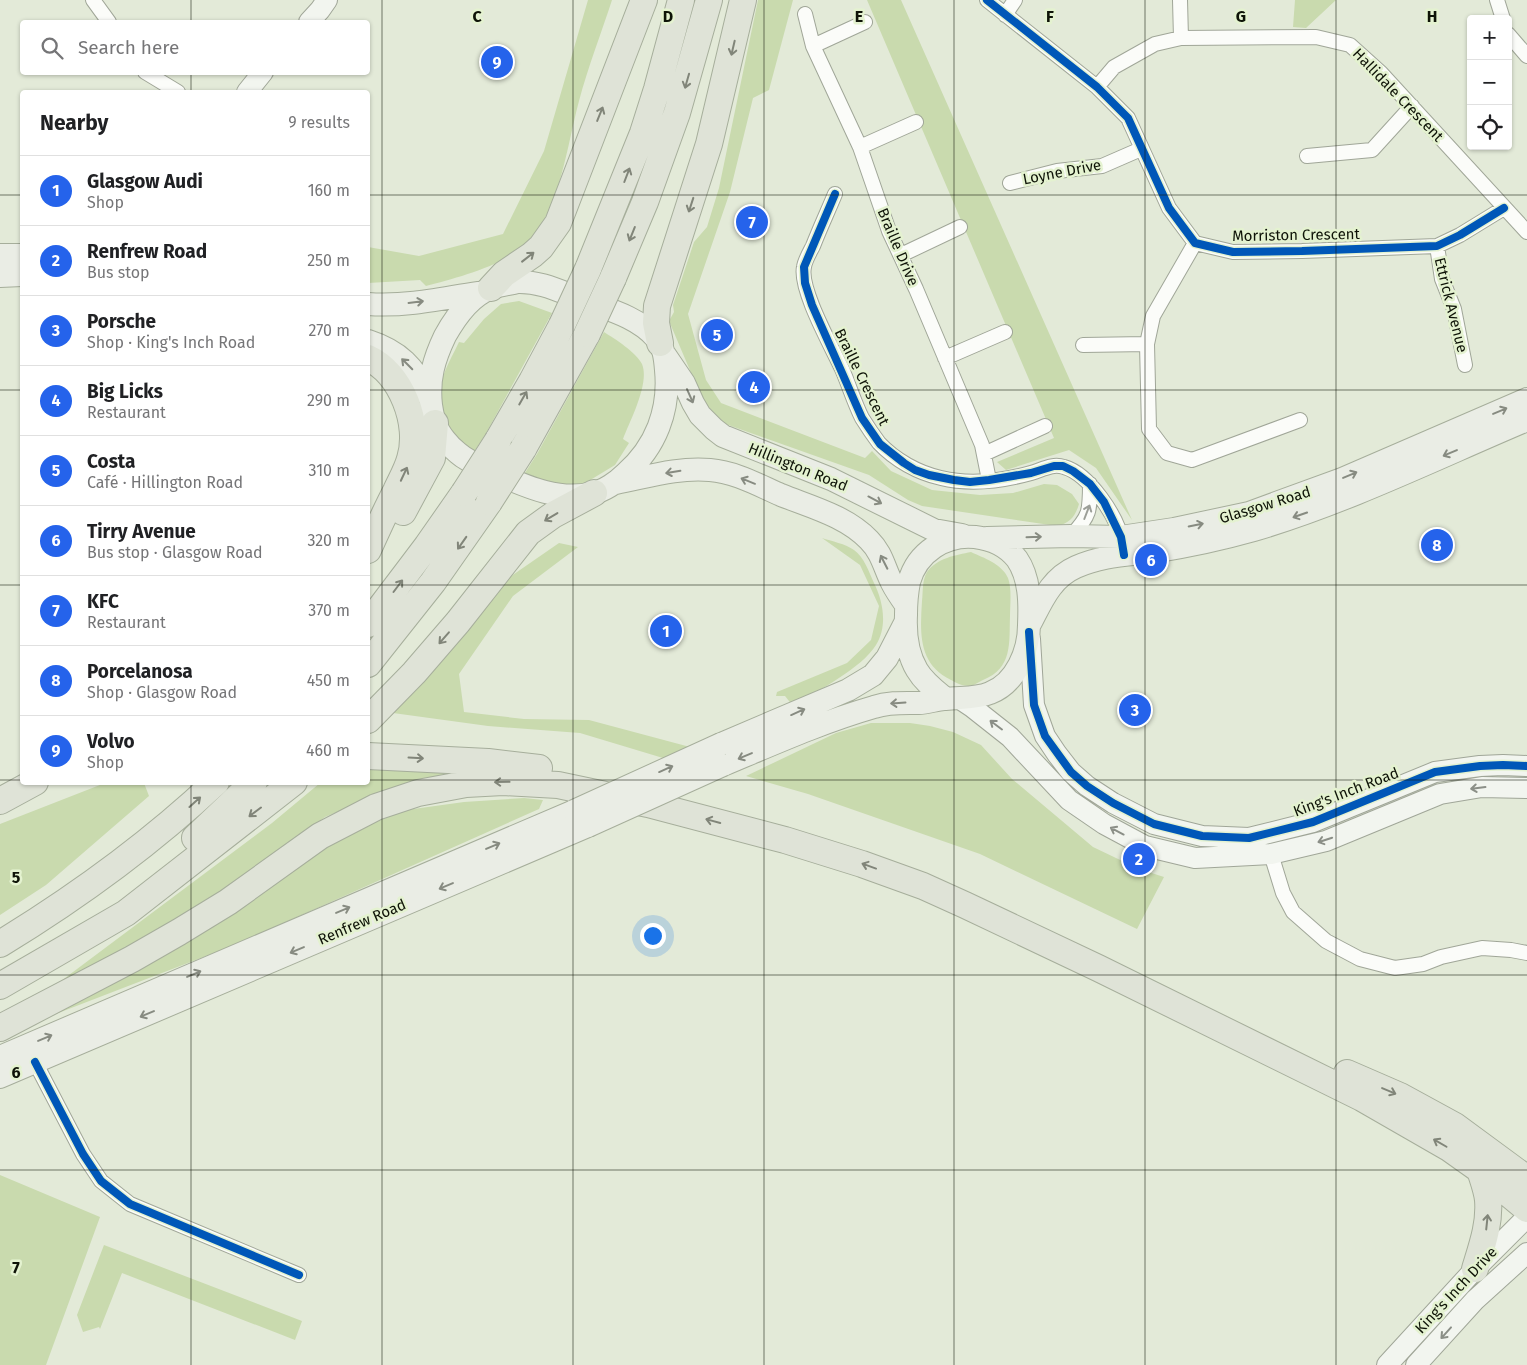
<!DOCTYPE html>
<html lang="en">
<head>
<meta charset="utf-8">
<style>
	body { margin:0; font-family:"Fira Sans",sans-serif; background:#f6f6f6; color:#202124 }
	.controls { position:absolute; right:15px; top:15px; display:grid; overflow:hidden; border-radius:5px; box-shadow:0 1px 4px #0004 }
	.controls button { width:45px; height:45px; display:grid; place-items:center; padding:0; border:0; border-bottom:1px solid #e0e0e0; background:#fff; color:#202124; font:25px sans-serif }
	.you { position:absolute; left:652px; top:935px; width:18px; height:18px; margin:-12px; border:4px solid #fff; border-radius:50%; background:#1a73e8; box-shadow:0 0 0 8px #1a73e833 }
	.badge { display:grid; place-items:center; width:32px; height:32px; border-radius:50%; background:#2563eb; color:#fff; font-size:16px; font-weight:700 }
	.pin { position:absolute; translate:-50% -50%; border:2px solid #fff; box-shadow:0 1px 5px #0006 }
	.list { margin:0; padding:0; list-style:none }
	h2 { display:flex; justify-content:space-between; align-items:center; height:65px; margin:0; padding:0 20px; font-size:21px }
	h2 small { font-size:16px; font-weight:400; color:#757577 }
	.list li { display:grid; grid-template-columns:32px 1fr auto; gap:15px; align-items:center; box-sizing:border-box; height:70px; padding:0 20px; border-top:1px solid #e0e0e0 }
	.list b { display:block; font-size:19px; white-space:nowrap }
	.list p { margin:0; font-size:16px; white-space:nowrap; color:#757577 }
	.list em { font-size:16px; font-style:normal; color:#757577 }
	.icon { flex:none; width:28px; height:28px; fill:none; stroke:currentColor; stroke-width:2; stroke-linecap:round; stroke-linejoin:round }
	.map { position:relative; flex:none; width:1527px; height:1365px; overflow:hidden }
	.search { position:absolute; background:#fff; box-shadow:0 1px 4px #0004; left:20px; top:20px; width:350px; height:55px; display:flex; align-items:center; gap:12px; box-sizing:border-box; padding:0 18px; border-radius:5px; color:#757577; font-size:19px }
	.panel { position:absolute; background:#fff; box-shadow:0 1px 4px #0004; left:20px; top:90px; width:350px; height:695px; border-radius:5px }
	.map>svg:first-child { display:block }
</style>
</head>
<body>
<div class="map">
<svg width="1527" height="1365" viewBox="0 0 1527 1365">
	<rect width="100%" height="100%" fill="#e3ead8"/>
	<path fill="#c9daae" d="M588,0h24c-11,34 -24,67 -33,101 -12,44 -19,110 -52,142 -21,22 -71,35 -101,43l-6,-6 -52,3v-36l51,9 84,-22 41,-83z
		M758,0h35l-24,90 -16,8 -23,94 -42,122 18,66 15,23 144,55 7,-7 19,20 41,19 48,5 33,-2 31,-9 13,1 15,9 7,10c-4,13 -9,19 -22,22l-135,-20 -14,-6 -39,-25 -149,-53 -14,-14 -37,-87 5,-9 -1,-7 21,-63 13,-15 12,-39z
		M867,0h34l231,520 -36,-52 -27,-18 -63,20 -9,-8 57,-24z
		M1295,0h41l-30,28 -13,-1z
		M519,301l33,12 -67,122 -13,20c-18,-12 -17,-12 -26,-32 -14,-34 -2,-50 13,-81l5,1 20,-24 17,-15z
		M604,332c11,7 32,20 38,32 8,19 -12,57 -19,75l6,4 -14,22 -28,17 -15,5 -49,-11 14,-22z
		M822,538c9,3 24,6 32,12 10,7 15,22 20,33 9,18 14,43 2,62 -14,23 -59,46 -83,61l-8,-10h-9l1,-4 70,-29 24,-23 8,-34 -19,-41z
		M559,543l19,4 -65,49 -54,78 5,38 60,7 65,1 101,27 -27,11 -83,-25 -92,-7 -95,-13 104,-127z
		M971,552c13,6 31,12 37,26 4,11 2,27 2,38 -1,27 3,52 -27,64 -4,2 -10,6 -14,6 -6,0 -13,-3 -18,-6 -33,-16 -31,-47 -29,-79 1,-9 0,-21 5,-29 10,-14 29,-17 44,-20z
		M871,723h39l20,3 23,6 28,13 31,34 81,68 46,22 25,8 -27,52 -157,-75 -172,-60 -62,-18 90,-43z
		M368,767l123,8 -122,23 -44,19 -62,46 -103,68 -99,50 211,-158 48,-40 48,-1z
		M105,783h39l5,13 -103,89 -46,30v-91z
		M524,798l19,2 -4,9 -307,137 -179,69 187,-105 75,-56 39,-23 52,-21 58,-8z
		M0,1175l100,42 -54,148h-46z
		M104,1245l198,76 -7,19 -173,-67 -22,56 -1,-2 -16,5 -6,-17z"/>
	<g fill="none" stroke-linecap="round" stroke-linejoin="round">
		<g stroke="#a0a698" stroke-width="16">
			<path id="street" d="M93,0l16,22
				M987,0l110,87 31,31 41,90 26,35 38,9 69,-1 135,-5 23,-11 44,-27
				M1180,0l1,38
				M1497,0l6,19
				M805,14l8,32 47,101 29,84 27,58 66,156 7,35
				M1005,15l10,-15
				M1508,34l19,22
				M813,46l52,-24
				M145,72l33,20
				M1097,87l17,-20 41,-23 26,-6 135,-1 34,8 31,28 146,159
				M860,147l56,-25
				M1307,156l65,-6 40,-44
				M1010,183l47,-12 45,-5 39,-17
				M835,194c-7,17 -15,34 -22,52 -3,6 -8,14 -9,21 -5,22 28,80 38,102 7,16 12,33 20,49 5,8 11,17 17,25 16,17 39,30 62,35 29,7 61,3 90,-5 11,-3 21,-10 33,-6 25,7 54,50 58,75
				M1195,243l-42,73 -6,28 2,85 18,24 25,7 108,-40
				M1437,246l5,33 12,30 11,56
				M901,255l59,-28
				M1083,345l64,-1
				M945,358l60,-26
				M984,454l61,-28
				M1071,536c19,-20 19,-25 19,-52
				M1271,854l12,39 10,19 33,29 34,18 35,9 28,-4 18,-7 41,-9 29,2 16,3
				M35,1062l48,92 18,27 29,23 169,71"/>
		</g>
		<g stroke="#a0a698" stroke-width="22">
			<path id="secondary" d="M309,22l11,-12 7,-10
				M247,92l16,-20
				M1030,639l4,66 11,31 12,18 14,18 16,14 26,17 41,21 48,12 47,2 64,-16 122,-50 45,-6 23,-1 24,1
				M960,699l12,8 38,30 59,63 35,24 41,22 50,12 76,-4 55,-13 114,-47 42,-7 45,1
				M1387,1365l88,-96 52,-52
				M1416,1365l59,-65 52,-47"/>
		</g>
		<g stroke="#a6ae9b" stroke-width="24">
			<path id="primary" d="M0,255h22
				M0,276l22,-1
				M517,282c24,-1 44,10 66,18 24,9 55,17 73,38 8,9 9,20 10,32 4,40 -10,77 -41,104 -8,8 -21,17 -32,19 -34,9 -68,-7 -98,-20 -13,-6 -27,-11 -37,-20 -9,-7 -19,-19 -23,-30 -2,-5 -3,-12 -4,-18 -3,-26 3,-46 14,-69 10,-18 26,-41 47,-48 8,-3 17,-4 25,-6z
				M368,304c38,3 77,-6 115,-12
				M368,341c31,10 47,26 61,56
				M665,355l19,28 9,20 7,12 14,14 9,7 108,43 103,51 28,5
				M616,483c31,-6 62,-16 94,-13 25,2 48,15 71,25 30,12 65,21 88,45 13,13 15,27 23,43 4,8 9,15 14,22
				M987,538l84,-2 50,1 53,-8 75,-16 93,-34 185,-80
				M1030,624c12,-23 21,-46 46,-57 26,-12 54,-12 82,-16 32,-5 64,-12 96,-21 94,-28 183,-72 273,-110
				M721,744l127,-54 25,-15 14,-17 18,-35
				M723,765c50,-21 99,-43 151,-58 15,-5 30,-4 45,-4 9,0 18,-4 26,-4 15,-2 31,0 45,-6 26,-10 39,-42 39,-68 1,-22 1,-47 -12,-66 -10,-13 -26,-20 -42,-22 -29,-3 -58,15 -66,45 -2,10 -3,22 -3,33 -1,20 1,38 11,55 7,12 18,20 29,29
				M0,1057l574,-246
				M0,1077l588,-251"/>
		</g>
		<g stroke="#a6ae9b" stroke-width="28">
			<path id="highway" d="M588,269l55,-136 14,-44 24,-89
				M613,278l32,-76 32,-89 32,-113
				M491,288l13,-14 28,-19 9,-8 17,-24 86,-223
				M660,343l-4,-20 1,-17 52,-162 34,-144
				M368,358c33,15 53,66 42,101 -3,11 -9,21 -14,32 -10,19 -19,39 -28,59
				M498,440l34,-59 30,-56
				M523,449l64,-115
				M403,512l29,-54 3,-35
				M368,624l59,-78 37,-53
				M368,664l65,-82 56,-80
				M368,720l46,-47 44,-51 70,-89 25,-18 41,-22
				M368,756l120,6 51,6
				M0,801l35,-19
				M195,838l59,-56
				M0,944c77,-47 150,-100 216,-162
				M0,986l126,-73 168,-131
				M0,1028l132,-69 47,-27 49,-30 92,-66 56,-29 42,-14 48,-9 37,-2 55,3 90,19 137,36 77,24 61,22 42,19 133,63 264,130 87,50 31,22 47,39
				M1347,1073l53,23 55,30 72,53
				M1475,1269c7,-23 15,-45 13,-69 -1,-10 -5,-20 -8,-30"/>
		</g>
		<use href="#street" stroke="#fbfcf9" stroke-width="14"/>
		<use href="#secondary" stroke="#f2f5ef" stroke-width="20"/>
		<use href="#primary" stroke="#eaede5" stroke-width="22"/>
		<use href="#highway" stroke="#dfe3d7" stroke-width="26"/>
		<g stroke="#a6ae9b" stroke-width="24" stroke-linecap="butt">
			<path id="primary-bridge" d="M574,811l147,-67
				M588,826l135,-61"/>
		</g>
		<g stroke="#a6ae9b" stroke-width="28" stroke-linecap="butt">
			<path id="highway-bridge" d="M562,325l26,-56
				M587,334l26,-56
				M464,493l34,-53
				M489,502l34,-53"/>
		</g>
		<use href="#primary-bridge" stroke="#eaede5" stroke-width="22"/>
		<use href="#highway-bridge" stroke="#dfe3d7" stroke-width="26"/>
		<g stroke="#e4f2d0" stroke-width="11">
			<path id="cycleway" d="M987,0l110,87 31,31 41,90 26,35 38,9 69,-1 135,-5 23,-11 44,-27
				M835,194l-31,73 1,16 7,22 50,113 18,26 24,19 11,7 14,5 25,5 16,2 19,-2 42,-7 23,-7h9l10,5 17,13 14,18 17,35 3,18
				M1029,632l5,73 11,31 26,36 16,14 26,17 41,21 48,12 47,2 64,-16 122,-50 45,-6 23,-1 24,1
				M35,1062l48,92 18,27 29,23 169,71"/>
		</g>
		<use href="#cycleway" stroke="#0057b8" stroke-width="8"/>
	</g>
	<defs><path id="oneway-shaft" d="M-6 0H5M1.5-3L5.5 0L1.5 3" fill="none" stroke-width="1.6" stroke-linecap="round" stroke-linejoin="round" transform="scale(1.25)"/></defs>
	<g stroke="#818579">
		<use href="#oneway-shaft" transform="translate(733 48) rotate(103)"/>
		<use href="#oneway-shaft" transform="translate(687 81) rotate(106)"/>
		<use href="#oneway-shaft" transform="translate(600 114) rotate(-68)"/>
		<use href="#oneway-shaft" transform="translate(627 175) rotate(-69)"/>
		<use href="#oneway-shaft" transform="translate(691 205) rotate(108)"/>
		<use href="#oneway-shaft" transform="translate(632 234) rotate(112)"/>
		<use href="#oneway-shaft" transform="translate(528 257) rotate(-38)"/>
		<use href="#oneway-shaft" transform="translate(523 398) rotate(-60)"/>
		<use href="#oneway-shaft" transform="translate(404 474) rotate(-65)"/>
		<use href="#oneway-shaft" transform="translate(551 517) rotate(149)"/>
		<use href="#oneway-shaft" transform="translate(462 543) rotate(125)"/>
		<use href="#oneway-shaft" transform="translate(398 586) rotate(-53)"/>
		<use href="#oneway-shaft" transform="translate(444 638) rotate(131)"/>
		<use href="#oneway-shaft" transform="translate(416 758) rotate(3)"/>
		<use href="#oneway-shaft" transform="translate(502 782) rotate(179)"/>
		<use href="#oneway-shaft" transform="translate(195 802) rotate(-42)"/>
		<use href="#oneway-shaft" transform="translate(255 812) rotate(143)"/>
		<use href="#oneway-shaft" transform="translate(713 821) rotate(-165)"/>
		<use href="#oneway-shaft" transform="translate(869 866) rotate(-160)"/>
		<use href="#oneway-shaft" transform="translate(1389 1091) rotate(23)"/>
		<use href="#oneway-shaft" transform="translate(1440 1143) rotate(-150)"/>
		<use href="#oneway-shaft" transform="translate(1487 1222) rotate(-84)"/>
	</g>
	<g stroke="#878b81">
		<use href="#oneway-shaft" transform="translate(416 302) rotate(-7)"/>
		<use href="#oneway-shaft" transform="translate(407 364) rotate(-135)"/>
		<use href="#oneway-shaft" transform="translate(690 396) rotate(66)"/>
		<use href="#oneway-shaft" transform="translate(1500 411) rotate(-23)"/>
		<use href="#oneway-shaft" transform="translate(1450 453) rotate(157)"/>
		<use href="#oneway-shaft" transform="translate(673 472) rotate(171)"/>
		<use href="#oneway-shaft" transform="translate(1350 475) rotate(-23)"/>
		<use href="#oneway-shaft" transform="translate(748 481) rotate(-158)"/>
		<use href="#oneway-shaft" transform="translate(875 500) rotate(28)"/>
		<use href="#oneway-shaft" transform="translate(1300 515) rotate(161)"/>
		<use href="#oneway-shaft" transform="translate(1196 525) rotate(-11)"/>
		<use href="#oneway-shaft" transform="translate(1034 537) rotate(-2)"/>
		<use href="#oneway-shaft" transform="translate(884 562) rotate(-117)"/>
		<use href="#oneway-shaft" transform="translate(898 703) rotate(176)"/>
		<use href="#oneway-shaft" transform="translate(798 712) rotate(-24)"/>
		<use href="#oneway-shaft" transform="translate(745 756) rotate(157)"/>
		<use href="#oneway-shaft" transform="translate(666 769) rotate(-24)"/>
		<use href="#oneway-shaft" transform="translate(493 846) rotate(-23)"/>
		<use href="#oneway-shaft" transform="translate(446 886) rotate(157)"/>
		<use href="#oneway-shaft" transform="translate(343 910) rotate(-23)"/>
		<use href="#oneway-shaft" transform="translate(297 950) rotate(157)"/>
		<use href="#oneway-shaft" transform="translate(194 974) rotate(-23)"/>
		<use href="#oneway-shaft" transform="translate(147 1014) rotate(157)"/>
		<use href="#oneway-shaft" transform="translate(45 1038) rotate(-23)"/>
	</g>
	<use stroke="#9c9f98" href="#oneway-shaft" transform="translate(1087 512) rotate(-69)"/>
	<g stroke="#8b8f87">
		<use href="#oneway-shaft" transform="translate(996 725) rotate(-143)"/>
		<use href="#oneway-shaft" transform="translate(1478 788) rotate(173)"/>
		<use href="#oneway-shaft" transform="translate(1117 831) rotate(-152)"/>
		<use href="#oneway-shaft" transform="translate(1325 840) rotate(162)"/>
		<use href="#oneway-shaft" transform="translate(1446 1333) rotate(132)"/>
	</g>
	<path fill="none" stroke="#0e1307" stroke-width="1" stroke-opacity="0.55" d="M191,0v22M382,0v1365M573,0v1365M764,0v1365M954,0v1365M1145,0v1365M1336,0v1365M191,72v20M0,195h22M368,195h1159M0,390h22M368,390h1159M0,585h22M368,585h1159M0,780h22M368,780h1159M191,782v583M0,975h1527M0,1170h1527"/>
	<g text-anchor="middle" stroke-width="5" stroke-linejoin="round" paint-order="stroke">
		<g font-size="15" fill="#0e1307" stroke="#e4f2d0">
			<text transform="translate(1398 95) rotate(46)" y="5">Hallidale Crescent</text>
			<text transform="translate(1062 172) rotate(-11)" y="5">Loyne Drive</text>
			<text transform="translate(1296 235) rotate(-1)" y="5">Morriston Crescent</text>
			<text transform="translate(898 247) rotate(67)" y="5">Braille Drive</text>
			<text transform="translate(1451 305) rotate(76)" y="5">Ettrick Avenue</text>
			<text transform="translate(862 377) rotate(64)" y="5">Braille Crescent</text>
			<text transform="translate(798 467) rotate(22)" y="5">Hillington Road</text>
			<text transform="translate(1265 505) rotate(-17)" y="5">Glasgow Road</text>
			<text transform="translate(1346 792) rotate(-21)" y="5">King's Inch Road</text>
			<text transform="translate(362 922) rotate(-23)" y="5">Renfrew Road</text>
			<text transform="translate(1456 1290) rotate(-47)" y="5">King's Inch Drive</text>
		</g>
	</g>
	<g font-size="16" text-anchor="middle" font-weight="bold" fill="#0e1307" stroke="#e4f2d0" stroke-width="5" stroke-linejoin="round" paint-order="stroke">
		<text x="477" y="22">C</text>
		<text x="668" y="22">D</text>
		<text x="859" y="22">E</text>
		<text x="1050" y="22">F</text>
		<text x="1241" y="22">G</text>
		<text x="1432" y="22">H</text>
		<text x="16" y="883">5</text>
		<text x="16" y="1078">6</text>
		<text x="16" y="1273">7</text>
	</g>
</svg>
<div class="controls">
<button>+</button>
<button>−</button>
<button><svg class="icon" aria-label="locate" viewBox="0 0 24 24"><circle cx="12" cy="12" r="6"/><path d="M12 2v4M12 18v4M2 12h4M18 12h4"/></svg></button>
</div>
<div class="you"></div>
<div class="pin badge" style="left:666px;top:631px">1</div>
<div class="pin badge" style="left:1139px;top:859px">2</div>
<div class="pin badge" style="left:1135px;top:710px">3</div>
<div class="pin badge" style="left:754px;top:387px">4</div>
<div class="pin badge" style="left:717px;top:335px">5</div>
<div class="pin badge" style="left:1151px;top:560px">6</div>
<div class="pin badge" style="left:752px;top:222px">7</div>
<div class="pin badge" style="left:1437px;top:545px">8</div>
<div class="pin badge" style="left:497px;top:62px">9</div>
<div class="search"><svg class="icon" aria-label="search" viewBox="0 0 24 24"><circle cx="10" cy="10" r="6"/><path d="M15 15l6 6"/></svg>Search here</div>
<section class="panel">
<h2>Nearby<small>9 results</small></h2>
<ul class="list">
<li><span class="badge">1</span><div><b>Glasgow Audi</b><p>Shop</p></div><em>160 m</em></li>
<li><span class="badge">2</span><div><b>Renfrew Road</b><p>Bus stop</p></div><em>250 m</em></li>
<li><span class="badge">3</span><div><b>Porsche</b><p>Shop · King's Inch Road</p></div><em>270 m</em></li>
<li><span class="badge">4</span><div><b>Big Licks</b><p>Restaurant</p></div><em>290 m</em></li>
<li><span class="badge">5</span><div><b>Costa</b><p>Café · Hillington Road</p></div><em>310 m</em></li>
<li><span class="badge">6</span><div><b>Tirry Avenue</b><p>Bus stop · Glasgow Road</p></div><em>320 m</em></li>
<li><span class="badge">7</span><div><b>KFC</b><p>Restaurant</p></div><em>370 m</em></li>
<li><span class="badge">8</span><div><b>Porcelanosa</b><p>Shop · Glasgow Road</p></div><em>450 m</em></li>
<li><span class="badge">9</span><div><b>Volvo</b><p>Shop</p></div><em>460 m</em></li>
</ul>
</section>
</div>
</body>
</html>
